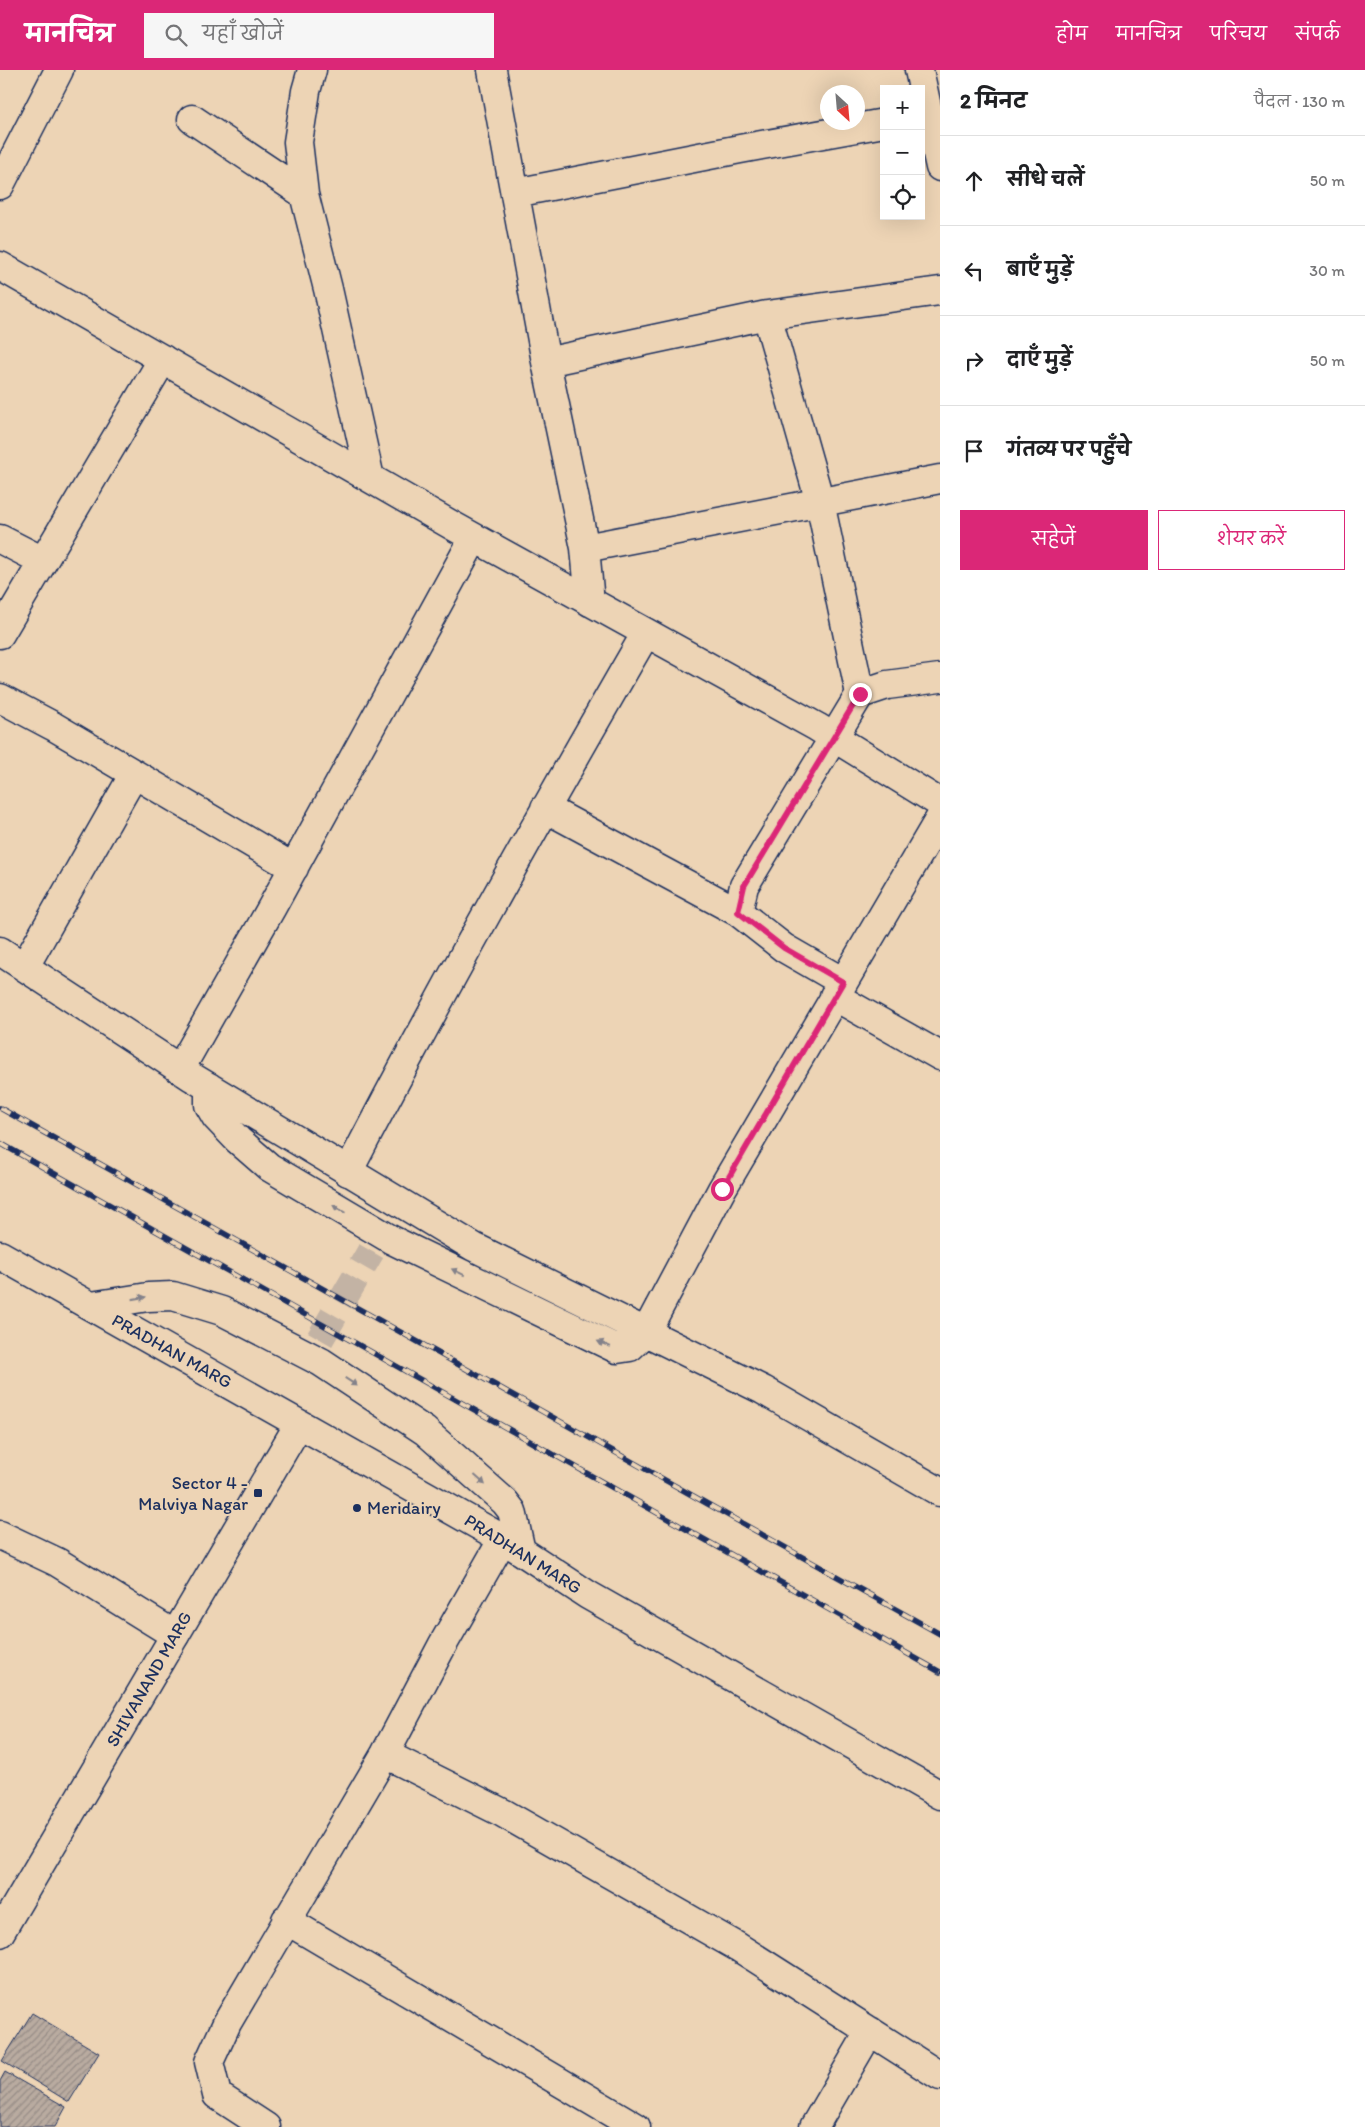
<!DOCTYPE html>
<html lang="hi">
<head>
<meta charset="utf-8">
<style>
	body { margin:0; font-family:Itim,"Playpen Sans Deva",sans-serif; background:#f6f6f6; color:#202124 }
	.controls { position:absolute; right:15px; top:15px; display:grid; overflow:hidden; border-radius:0px; box-shadow:0 5px 20px #0002 }
	.controls button { width:45px; height:45px; display:grid; place-items:center; padding:0; border:0; border-bottom:1px solid #e0e0e0; background:#fff; color:#202124; font:25px sans-serif }
	.compass { position:absolute; left:820px; top:15px; width:45px; height:45px; border-radius:50%; background:#fff; box-shadow:0 5px 20px #0002; rotate:154deg }
	.stop { position:absolute; width:15px; height:15px; margin:-11px; border:4px solid #db2777; border-radius:50%; background:#fff }
	.stop.end { background:#db2777; border-color:#fff; box-shadow:0 1px 5px #0008 }
	.list { margin:0; padding:0; list-style:none }
	h2 { display:flex; justify-content:space-between; align-items:center; height:65px; margin:0; padding:0 20px; font-size:21px }
	h2 small { font-size:16px; font-weight:400; color:#757577 }
	.list li { display:grid; grid-template-columns:32px 1fr auto; gap:15px; align-items:center; box-sizing:border-box; height:90px; padding:0 20px; border-top:1px solid #e0e0e0 }
	.list b { display:block; font-size:19px; white-space:nowrap }
	.list em { font-size:16px; font-style:normal; color:#757577 }
	.actions { display:flex; gap:10px; padding:15px 20px }
	.actions a { flex:1; padding:11px 0; border:1px solid #db2777; border-radius:0px; text-align:center; font-size:18px; color:#db2777 }
	.actions .main { background:#db2777; color:#fff }
	.icon { flex:none; width:28px; height:28px; fill:none; stroke:currentColor; stroke-width:2; stroke-linecap:round; stroke-linejoin:round }
	.map { position:relative; flex:none; width:940px; height:2057px; overflow:hidden }
	header { display:flex; align-items:center; gap:30px; box-sizing:border-box; height:70px; padding:0 25px; background:#db2777; color:#fff }
	header strong { font-size:24px }
	nav { display:flex; gap:28px; margin-inline-start:auto; font-size:18px }
	.search { width:350px; height:45px; background:#f6f6f6; display:flex; align-items:center; gap:12px; box-sizing:border-box; padding:0 18px; border-radius:0px; color:#757577; font-size:19px }
	main { display:flex }
	aside { flex:1; background:#fff }
	.map>svg:first-child { display:block }
</style>
</head>
<body>
<header>
<strong>मानचित्र</strong>
<div class="search"><svg class="icon" aria-label="search" viewBox="0 0 24 24"><circle cx="10" cy="10" r="6"/><path d="M15 15l6 6"/></svg>यहाँ खोजें</div>
<nav><a>होम</a><a>मानचित्र</a><a>परिचय</a><a>संपर्क</a></nav>
</header>
<main>
<div class="map">
<svg width="940" height="2057" viewBox="0 0 940 2057">
	<defs>
		<pattern id="building-hatch" width="6" height="6" patternUnits="userSpaceOnUse" patternTransform="scale(1.25)"><rect width="6" height="6" fill="#b9aba0"/><path d="M-1 1l2-2M0 6l6-6M5 7l2-2" fill="none" stroke="#968c86"/></pattern>
	</defs>
	<rect width="100%" height="100%" fill="#edd4b5"/>
	<filter id="ink" filterUnits="userSpaceOnUse"><feTurbulence type="fractalNoise" baseFrequency=".02" numOctaves="2"/><feDisplacementMap in="SourceGraphic" scale="10" xChannelSelector="R" yChannelSelector="G"/><feConvolveMatrix kernelMatrix="1 2 1 2 8 2 1 2 1" color-interpolation-filters="sRGB"/></filter>
	<g filter="url(#ink)">
		<path fill="url(#building-hatch)" stroke="#1b2f5e" d="M32,1943l67,40 -30,49 -67,-41z
			M5,2002l61,35 -11,20h-55v-46z"/>
		<g fill="none" stroke-linecap="round" stroke-linejoin="round">
			<path stroke="#c3b3a4" stroke-width="28" stroke-dasharray="28 14" stroke-linecap="butt" d="M320,1269l51,-88"/>
			<g stroke="#1b2f5e" stroke-width="31">
				<path id="minor" d="M312,0l-6,21 -8,51 6,52 24,95 42,189
					M492,0l54,292 39,186 5,54
					M919,0l21,97
					M192,49l112,75
					M0,115l59,-115
					M515,123l225,-44 144,-26
					M0,196l455,261 362,200 123,76
					M767,245l53,187 40,192
					M546,292l221,-47 173,-24
					M0,469l43,22
					M585,478l355,-69
					M0,564l163,-275
					M0,628l53,28 241,142
					M545,738l193,104
					M25,896l109,-192
					M843,912l-59,-34 -46,-36 6,-26 116,-192 27,-9 53,-7
					M834,926l106,60
					M180,999l92,-162 202,-369
					M348,1102c94,-182 195,-361 298,-539
					M646,1262l76,-143 218,-371
					M0,1465l57,27 118,73
					M385,1684l118,59 235,134 202,129
					M286,1850l350,207
					M266,2057l-49,-32 -8,-33 18,-39 158,-269 57,-108 61,-107
					M814,2057l56,-96"/>
			</g>
			<g stroke="#1b2f5e" stroke-width="31">
				<path id="tertiary" d="M0,881l192,126 282,170 289,143 177,102
					M209,1017v18l7,12 22,23 31,27 123,73 225,109 13,-2 16,-15
					M0,1185l503,284 85,56 352,200
					M91,1236l57,-9 25,-1 49,15 99,51 104,69 80,71 7,9 9,40
					M0,1863l299,-509"/>
			</g>
			<use href="#minor" stroke="#edd4b5" stroke-width="28"/>
			<use href="#tertiary" stroke="#edd4b5" stroke-width="28"/>
			<g stroke="#1b2f5e" stroke-width="5.5">
				<path id="rail" d="M0,1038l940,526
					M0,1073l940,529"/>
			</g>
			<use href="#rail" stroke="#edd4b5" stroke-width="4" stroke-dasharray="11" stroke-linecap="butt"/>
		</g>
		<defs><path id="oneway-solid" d="M-6-.8H1V-3.2L6.5 0L1 3.2V.8H-6Z" transform="scale(1.25)"/></defs>
		<g fill="#84828a">
			<use href="#oneway-solid" transform="translate(339 1139) rotate(-149)"/>
			<use href="#oneway-solid" transform="translate(458 1202) rotate(-154)"/>
			<use href="#oneway-solid" transform="translate(139 1228) rotate(-9)"/>
			<use href="#oneway-solid" transform="translate(604 1274) rotate(-157)"/>
			<use href="#oneway-solid" transform="translate(351 1312) rotate(33)"/>
			<use href="#oneway-solid" transform="translate(480 1410) rotate(42)"/>
		</g>
	</g>
	<g fill="none" stroke-linecap="round" stroke-linejoin="round" filter="url(#ink)">
		<path stroke="#db2777" stroke-width="6" d="M722,1119l121,-207 -59,-34 -46,-36 6,-26 116,-192"/>
	</g>
	<g fill="#1b2f5e" stroke="#edd4b5" stroke-width="2">
		<rect x="253" y="1418" width="10" height="10" rx="2.5"/>
		<circle cx="357" cy="1438" r="5"/>
	</g>
	<g text-anchor="middle" stroke-width="4" stroke-linejoin="round" paint-order="stroke">
		<g font-size="18" fill="#1b2f5e" stroke="#edd4b5">
			<text transform="translate(172 1281) rotate(29)" y="6">PRADHAN MARG</text>
			<text transform="translate(523 1484) rotate(32)" y="6">PRADHAN MARG</text>
			<text transform="translate(149 1609) rotate(-60)" y="6">SHIVANAND MARG</text>
		</g>
		<g font-size="18" fill="#1b2f5e" stroke="#edd4b5" text-anchor="end">
			<text x="248" y="1419">Sector 4 -<tspan x="248" dy="21">Malviya Nagar</tspan></text>
			<text x="367" y="1444" text-anchor="start">Meridairy</text>
		</g>
	</g>
</svg>
<div class="controls">
<button>+</button>
<button>−</button>
<button><svg class="icon" aria-label="locate" viewBox="0 0 24 24"><circle cx="12" cy="12" r="6"/><path d="M12 2v4M12 18v4M2 12h4M18 12h4"/></svg></button>
</div>
<svg class="compass" viewBox="-18 -18 36 36"><path d="M0-13l5 13h-10z" fill="#e53935"/><path d="M0 13l5-13h-10z" fill="#757577"/></svg>
<div class="stop" style="left:722px;top:1119px"></div>
<div class="stop end" style="left:860px;top:624px"></div>
</div>
<aside>
<h2>2 मिनट<small>पैदल · 130 m</small></h2>
<ul class="list">
<li><svg class="icon" aria-label="ahead" viewBox="0 0 24 24"><path d="M12 20V5M6 11l6-6 6 6"/></svg><div><b>सीधे चलें</b></div><em>50 m</em></li>
<li><svg class="icon" aria-label="left" viewBox="0 0 24 24"><path d="M17 20v-9H6M10 6l-5 5 5 5"/></svg><div><b>बाएँ मुड़ें</b></div><em>30 m</em></li>
<li><svg class="icon" aria-label="right" viewBox="0 0 24 24"><path d="M7 20v-9h11M14 6l5 5-5 5"/></svg><div><b>दाएँ मुड़ें</b></div><em>50 m</em></li>
<li><svg class="icon" aria-label="arrive" viewBox="0 0 24 24"><path d="M6 21V4h12l-3 4 3 4H6"/></svg><div><b>गंतव्य पर पहुँचे</b></div></li>
</ul>
<div class="actions"><a class="main">सहेजें</a><a>शेयर करें</a></div>
</aside>
</main>
</body>
</html>
